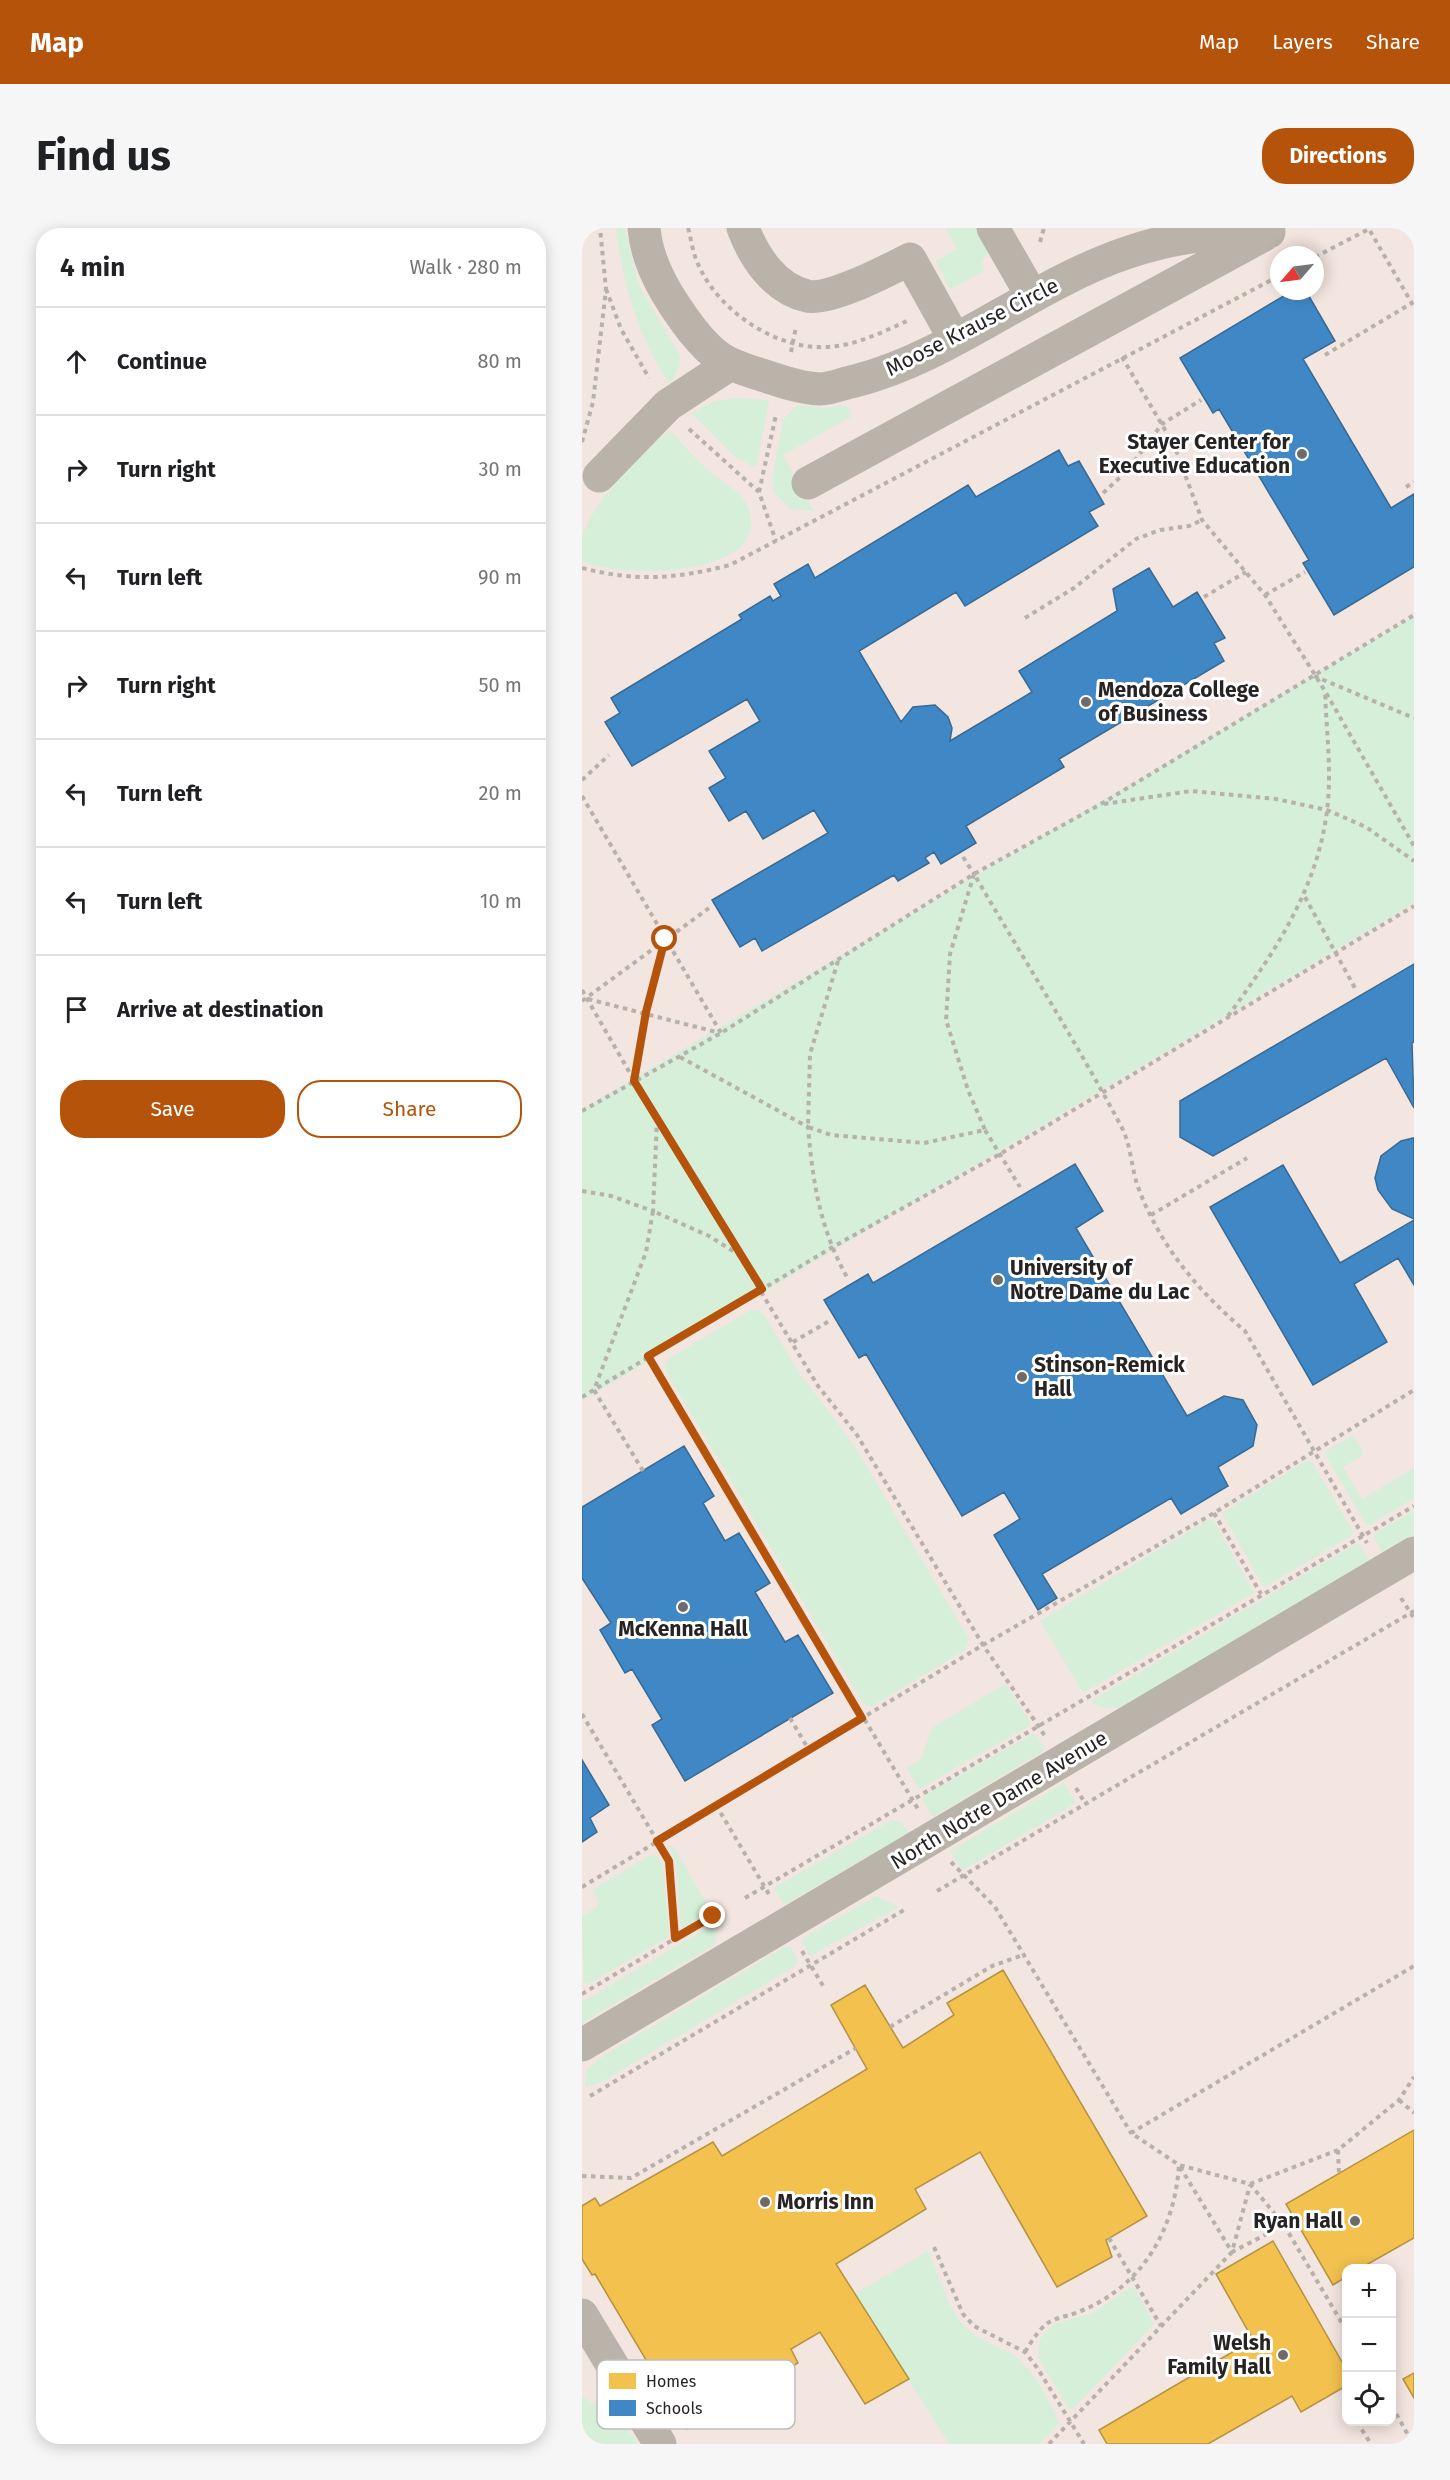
<!DOCTYPE html>
<html lang="en">
<head>
<meta charset="utf-8">
<style>
	body { margin:0; font-family:"Fira Sans",sans-serif; background:#f6f6f6; color:#202124 }
	.controls { position:absolute; right:18px; bottom:18px; display:grid; overflow:hidden; border-radius:12px; box-shadow:0 3px 15px #0003 }
	.controls button { width:54px; height:54px; display:grid; place-items:center; padding:0; border:0; border-bottom:2px solid #e0e0e0; background:#fff; color:#202124; font:30px sans-serif }
	.compass { position:absolute; left:688px; top:18px; width:54px; height:54px; border-radius:50%; background:#fff; box-shadow:0 3px 15px #0003; rotate:242deg }
	.stop { position:absolute; width:18px; height:18px; margin:-14px; border:4px solid #b45309; border-radius:50%; background:#fff }
	.stop.end { background:#b45309; border-color:#fff; box-shadow:0 2px 6px #0008 }
	.list { margin:0; padding:0; list-style:none }
	h2 { display:flex; justify-content:space-between; align-items:center; height:78px; margin:0; padding:0 24px; font-size:26px }
	h2 small { font-size:20px; font-weight:400; color:#757577 }
	.list li { display:grid; grid-template-columns:39px 1fr auto; gap:18px; align-items:center; box-sizing:border-box; height:108px; padding:0 24px; border-top:2px solid #e0e0e0 }
	.list b { display:block; font-size:22px; white-space:nowrap }
	.list em { font-size:20px; font-style:normal; color:#757577 }
	.actions { display:flex; gap:12px; padding:18px 24px }
	.actions a { flex:1; padding:14px 0; border:2px solid #b45309; border-radius:24px; text-align:center; font-size:21px; color:#b45309 }
	.actions .main { background:#b45309; color:#fff }
	.icon { flex:none; width:33px; height:33px; fill:none; stroke:currentColor; stroke-width:2; stroke-linecap:round; stroke-linejoin:round }
	.map { position:relative; flex:none; width:832px; height:2216px; overflow:hidden; border-radius:24px }
	header { display:flex; align-items:center; gap:36px; box-sizing:border-box; height:84px; padding:0 30px; background:#b45309; color:#fff }
	header strong { font-size:28px }
	nav { display:flex; gap:33px; margin-inline-start:auto; font-size:21px }
	.intro { display:flex; align-items:center; justify-content:space-between; box-sizing:border-box; height:144px; padding:0 36px }
	h1 { margin:0; font-size:42px }
	.button { padding:15px 27px; border-radius:24px; background:#b45309; color:#fff; font-size:21px; font-weight:700 }
	main { display:flex; gap:36px; padding:0 36px }
	aside { flex:1; background:#fff; border-radius:24px; box-shadow:0 3px 15px #0003 }
	.map>svg:first-child { display:block }
</style>
</head>
<body>
<header>
<strong>Map</strong>
<nav><a>Map</a><a>Layers</a><a>Share</a></nav>
</header>
<div class="intro"><h1>Find us</h1><a class="button">Directions</a></div>
<main>
<aside>
<h2>4 min<small>Walk · 280 m</small></h2>
<ul class="list">
<li><svg class="icon" aria-label="ahead" viewBox="0 0 24 24"><path d="M12 20V5M6 11l6-6 6 6"/></svg><div><b>Continue</b></div><em>80 m</em></li>
<li><svg class="icon" aria-label="right" viewBox="0 0 24 24"><path d="M7 20v-9h11M14 6l5 5-5 5"/></svg><div><b>Turn right</b></div><em>30 m</em></li>
<li><svg class="icon" aria-label="left" viewBox="0 0 24 24"><path d="M17 20v-9H6M10 6l-5 5 5 5"/></svg><div><b>Turn left</b></div><em>90 m</em></li>
<li><svg class="icon" aria-label="right" viewBox="0 0 24 24"><path d="M7 20v-9h11M14 6l5 5-5 5"/></svg><div><b>Turn right</b></div><em>50 m</em></li>
<li><svg class="icon" aria-label="left" viewBox="0 0 24 24"><path d="M17 20v-9H6M10 6l-5 5 5 5"/></svg><div><b>Turn left</b></div><em>20 m</em></li>
<li><svg class="icon" aria-label="left" viewBox="0 0 24 24"><path d="M17 20v-9H6M10 6l-5 5 5 5"/></svg><div><b>Turn left</b></div><em>10 m</em></li>
<li><svg class="icon" aria-label="arrive" viewBox="0 0 24 24"><path d="M6 21V4h12l-3 4 3 4H6"/></svg><div><b>Arrive at destination</b></div></li>
</ul>
<div class="actions"><a class="main">Save</a><a>Share</a></div>
</aside>
<div class="map">
<svg width="832" height="2216" viewBox="0 0 832 2216">
	<rect width="100%" height="100%" fill="#f8f1f0"/>
	<path fill="#f3e5e0" fill-rule="evenodd" d="M0,0h832v2216h-832zM697,27h36v36h-36zM764,2040h46v154h-46z"/>
	<path fill="#d6efd8" d="M36,0h7l13,55 42,73 -1,11 -9,17c-32,-47 -46,-97 -54,-152z
		M364,0h32l10,25 -7,7 3,11 -34,18 -14,-28 21,-12z
		M153,170l34,2 -12,64 -4,3 -20,-12 -42,-42 24,-12z
		M215,177l30,3 18,-3 5,5 1,7 -68,38 31,56 -24,-2 -16,-17 -2,-12 11,-60z
		M88,202c13,15 26,30 41,43 11,10 28,16 35,30 36,75 -126,76 -164,58 0,-7 0,-16 0,-23 10,-37 59,-84 88,-108z
		M832,388v287l-832,498v-292z
		M169,1082h6l7,5 34,56 57,76 114,192 -4,11 -94,57 -8,-4 -196,-330 -2,-8 3,-6z
		M771,1207l10,17 -1,4 -19,11 19,32 52,-31v30l-44,27 -4,-1 -41,-70 2,-4z
		M724,1233l6,1 41,69 -2,5 -87,51 -41,-72 2,-4z
		M832,1283v23l-32,18 -8,-15 1,-4z
		M626,1292h5l41,73 -171,100 -43,-72z
		M774,1316l4,1 9,15 -245,146c-13,2 -23,4 -33,-5z
		M423,1456l25,38 -1,4 -110,63 -12,-21 14,-9 11,-31z
		M451,1506l4,1 8,15 -112,67 -11,-18 1,-3z
		M482,1555l11,19 -2,3 -108,64h-3l-12,-18z
		M309,1592l11,3 6,10 -124,72 -10,-17z
		M86,1618l6,1 35,61 -5,7 -20,13 -3,-1 -5,-65z
		M72,1627l5,2 4,9 6,68 -2,4 -79,46 -4,-1 -2,-67 15,-9 1,-6 -6,-11 57,-34z
		M294,1668l23,11 -89,49 -8,-14 1,-4z
		M136,1696l-2,17 -5,6 -129,76v-21l128,-76z
		M204,1718l5,1 7,14 -3,5 -195,117 -15,4 2,-17 13,-12z
		M346,2023c11,23 18,54 35,74 13,15 31,19 48,28 17,9 42,51 48,71l-20,20h-90l-94,-150z
		M549,2059h3l20,37 -81,85h-4l-31,-52 2,-18 14,-15 39,-11z
		M0,2169c24,12 41,25 57,47h-57z"/>
	<path fill="#f2c14e" stroke="#b59241" stroke-width="1.5" d="M421,1742l144,246 -41,24 6,17 -55,30 -77,-135 -65,37 11,20 -90,55 73,115 -44,25 -45,-72 -29,17 7,14 -111,66 -92,-155 -3,1 -10,-16v-53l13,-8 5,8 113,-64 9,14 145,-87 -36,-64 34,-20 38,63 51,-33 -7,-12z
		M832,1902v108l-53,30h-15v9l-13,8 -47,-81z
		M691,2013l73,128v17l-45,26 -9,-16 -84,48h-101l-8,-14 154,-90 -37,-66z
		M832,2145v25l-11,-19z"/>
	<path fill="#3f88c5" stroke="#386a94" stroke-width="1.5" d="M710,63h14l29,50 -32,18 88,149 23,-14v73l-80,48 -31,-52 6,-3 -90,-151 -6,4 -33,-55z
		M477,222l9,16 11,-5 25,43 -15,8 9,14 -133,80 -9,-14 -97,59 42,71 12,-15 22,-2 13,12 4,11 -2,13 82,-49 -13,-21 98,-60 -4,-22 36,-21 24,39 24,-15 28,46 -11,5 10,18 -165,98 5,8 -98,59 10,17 -35,21 -7,-12 -9,6 4,5 -31,18 -4,-6 -132,76 -7,-13 -15,9 -28,-47 116,-67 -14,-23 -51,29 -17,-28 -17,10 -20,-33 17,-10 -17,-27 51,-30 -13,-22 -115,67 -27,-44 15,-9 -9,-15 131,-79 -3,-4 31,-19 3,5 8,-5 -7,-12 34,-20 7,14 153,-93 8,12z
		M832,736v78l-2,1 2,65 -28,-50 -173,98 -33,-19v-36z
		M831,910h1v81l-22,-10 -14,-19 -3,-12 6,-22 20,-15z
		M493,936l28,47 -27,17 111,188 37,-20 19,4 14,25 -4,21 -35,21 10,19 -47,28 -10,-16 -129,76 15,24 -19,12 -44,-75 26,-16 -16,-27 -42,24 -96,-162 -7,4 -35,-58 44,-26 5,9z
		M701,937l57,98 74,-43v65l-16,-27 -44,26 33,58 -74,43 -103,-178z
		M102,1218l30,50 -11,7 22,38 14,-8 31,50 -15,9 30,50 13,-7 35,58 -148,88 -33,-56 10,-6 -30,-50 -7,4 -25,-43 11,-7 -29,-45v-71z
		M0,1532l27,45 -19,13 7,14 -15,10z"/>
	<g fill="none" stroke-linecap="round" stroke-linejoin="round">
		<path stroke="#b7b1ab" stroke-width="4" stroke-dasharray="4.5 4.5" stroke-linecap="butt" d="M106,0c3,10 4,21 8,31 17,46 71,86 121,88 32,2 64,-14 92,-27
			M458,14l4,-14
			M733,29l54,-28 45,78
			M24,61l15,40 28,49
			M209,124l5,-25
			M743,127l87,-52
			M540,129l52,88 28,75 63,75 60,96 89,155
			M107,201l70,63 17,49
			M0,214l11,-40 13,-113 -6,-61
			M824,259l8,-5
			M177,264l17,-77
			M521,265l24,-22 35,-47 39,-24
			M0,340c55,14 93,11 148,-3l549,-289
			M683,367l40,-23
			M622,369l42,-25
			M443,390l49,-30 62,-49 24,-9 29,-4 13,-6
			M732,448l100,42
			M0,552l27,-25
			M0,568l139,237
			M522,576l87,-13 85,8 51,11 39,17 48,34
			M381,629l11,17
			M723,669l51,93
			M256,733l-28,93 -2,73 23,8 93,8 61,-13 -17,-40 -22,-70 4,-66 24,-80c49,84 101,166 147,252 10,18 10,41 17,61 22,59 60,104 107,144l122,212
			M0,762l75,130 161,266 39,49 126,210 62,91
			M6,771l132,34
			M0,773l127,-93
			M646,788c54,-73 102,-147 101,-241 0,-27 -3,-55 -4,-83
			M98,829l128,70c5,57 12,102 40,152
			M53,852l11,-68 19,-73
			M0,883l139,-78 253,-159 127,-70 313,-189
			M403,902l35,57
			M0,963l29,5 42,15 4,-91
			M569,987l96,-57
			M211,1114l38,-22
			M66,1128l270,453
			M0,1169l249,-149 169,-94 414,-248
			M61,1243l-49,-81 52,-138 7,-41 56,25 27,17
			M632,1285l47,81
			M819,1370l13,20
			M0,1486l87,147 6,77
			M208,1490l19,32
			M494,1560l9,15
			M134,1577l54,91
			M369,1634l44,45 136,226
			M0,1659l401,-242 231,-132 200,-123
			M355,1663l477,-280
			M163,1670l669,-392
			M220,1723l23,38
			M0,1766l131,-78
			M308,1799l102,-61 31,-11
			M8,1868l314,-186
			M817,1872l15,13
			M756,1922l1,23
			M598,1939l52,85 52,-27
			M0,1948l49,2 225,-130
			M668,1956l88,-34 61,-50 15,-23
			M527,2010l52,88
			M352,2019l29,67 11,12 51,26 13,17 46,75
			M764,2102l-62,-105 -34,-41 -71,-19 -48,-32 283,-167
			M443,2124c26,-43 27,-27 65,-45 56,-27 85,-81 89,-142
			M810,2178l21,38
			M775,2194l14,22
			M467,2216l183,-192 18,-67"/>
		<path stroke="#b9b3a9" stroke-width="33" d="M62,0c3,38 26,73 48,102 24,30 34,34 70,45 18,6 38,13 58,14 11,0 24,-6 35,-8 95,-24 177,-96 271,-128 46,-16 95,-22 143,-21
			M161,0c11,29 31,60 64,68 22,5 82,-26 103,-37l44,79
			M411,0l39,68
			M17,248l69,-71 61,-40
			M226,255l456,-248
			M0,1817l832,-492
			M0,2087l78,129"/>
	</g>
	<g fill="none" stroke-linecap="round" stroke-linejoin="round">
		<path stroke="#b45309" stroke-width="8" d="M83,711l-19,73 -12,69 128,208 -114,67 214,362 -205,123 12,20 6,77 38,-22"/>
	</g>
	<g fill="#706b6a" stroke="#fff" stroke-width="2">
		<circle cx="720" cy="226" r="6"/>
		<circle cx="504" cy="474" r="6"/>
		<circle cx="416" cy="1052" r="6"/>
		<circle cx="440" cy="1149" r="6"/>
		<circle cx="101" cy="1379" r="6"/>
		<circle cx="183" cy="1974" r="6"/>
		<circle cx="773" cy="1993" r="6"/>
		<circle cx="701" cy="2127" r="6"/>
	</g>
	<g text-anchor="middle" stroke-width="6" stroke-linejoin="round" paint-order="stroke">
		<g font-size="21" fill="#272322" stroke="#fff">
			<text transform="translate(390 99) rotate(-27)" y="7">Moose Krause Circle</text>
			<text transform="translate(417 1572) rotate(-31)" y="7">North Notre Dame Avenue</text>
		</g>
		<g font-size="21" font-weight="bold" fill="#272322" stroke="#fff" text-anchor="start">
			<text x="708" y="221" text-anchor="end">Stayer Center for<tspan x="708" dy="24">Executive Education</tspan></text>
			<text x="516" y="469">Mendoza College<tspan x="516" dy="24">of Business</tspan></text>
			<text x="428" y="1047">University of<tspan x="428" dy="24">Notre Dame du Lac</tspan></text>
			<text x="452" y="1144">Stinson-Remick<tspan x="452" dy="24">Hall</tspan></text>
			<text x="101" y="1408" text-anchor="middle">McKenna Hall</text>
			<text x="195" y="1981">Morris Inn</text>
			<text x="761" y="2000" text-anchor="end">Ryan Hall</text>
			<text x="689" y="2122" text-anchor="end">Welsh<tspan x="689" dy="24">Family Hall</tspan></text>
		</g>
	</g>
	<rect x="15" y="2132" width="198" height="69" rx="9" fill="#fff" stroke="#bebdbd" stroke-width="1.5"/>
	<rect x="27" y="2145" width="27" height="16" fill="#f2c14e"/>
	<rect x="27" y="2172" width="27" height="16" fill="#3f88c5"/>
	<g font-size="16" fill="#272322">
		<text x="64" y="2159">Homes</text>
		<text x="64" y="2186">Schools</text>
	</g>
</svg>
<div class="controls">
<button>+</button>
<button>−</button>
<button><svg class="icon" aria-label="locate" viewBox="0 0 24 24"><circle cx="12" cy="12" r="6"/><path d="M12 2v4M12 18v4M2 12h4M18 12h4"/></svg></button>
</div>
<svg class="compass" viewBox="-18 -18 36 36"><path d="M0-13l5 13h-10z" fill="#e53935"/><path d="M0 13l5-13h-10z" fill="#757577"/></svg>
<div class="stop" style="left:83px;top:711px"></div>
<div class="stop end" style="left:131px;top:1688px"></div>
</div>
</main>
</body>
</html>
